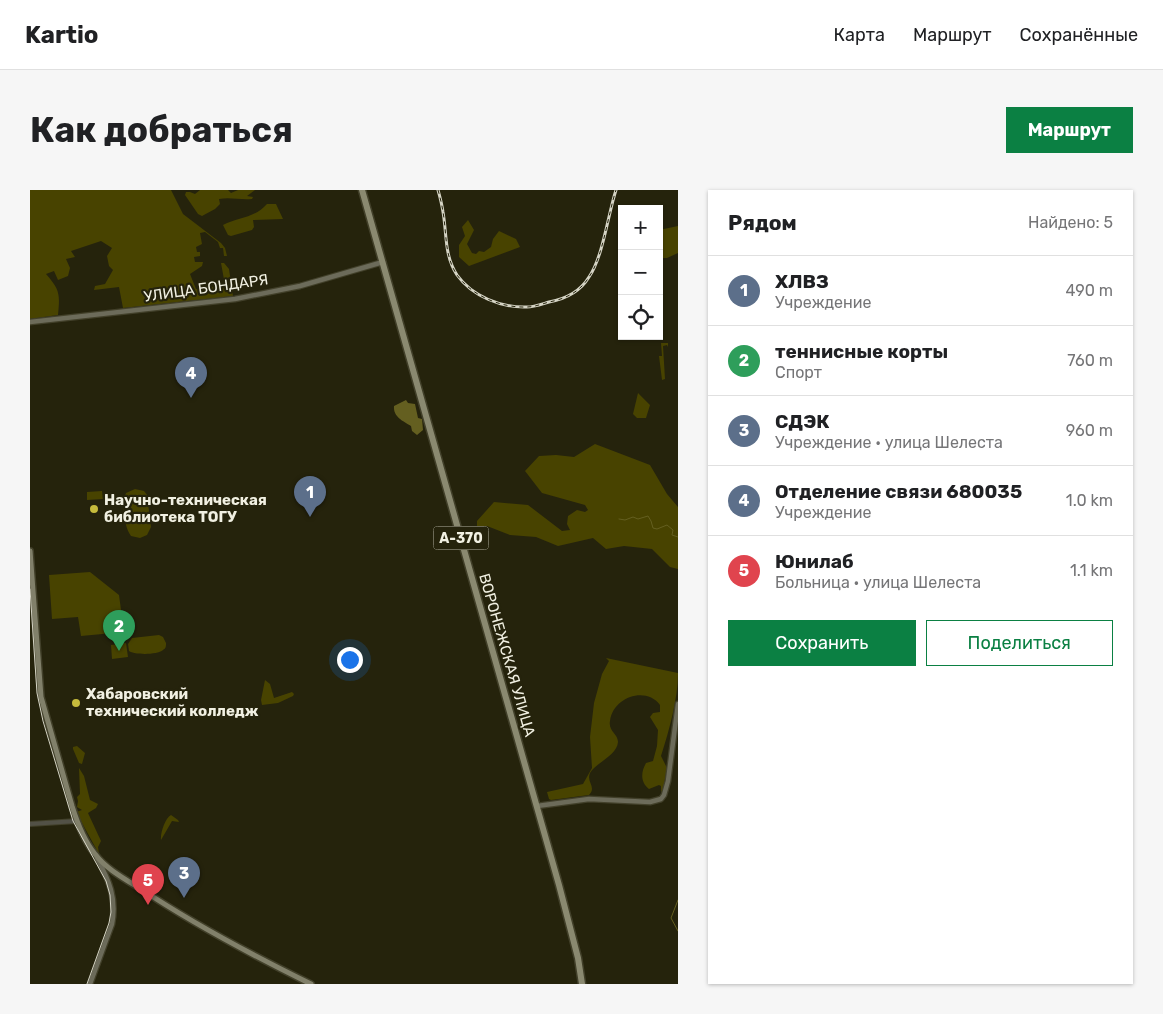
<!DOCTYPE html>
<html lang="ru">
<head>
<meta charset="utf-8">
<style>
	body { margin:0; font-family:Rubik,sans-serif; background:#f6f6f6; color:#202124 }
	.controls { position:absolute; right:15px; top:15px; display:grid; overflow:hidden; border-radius:0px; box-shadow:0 1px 4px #0004 }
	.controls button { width:45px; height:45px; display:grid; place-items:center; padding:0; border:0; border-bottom:1px solid #e0e0e0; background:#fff; color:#202124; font:25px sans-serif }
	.you { position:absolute; left:319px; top:469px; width:18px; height:18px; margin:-12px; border:4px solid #fff; border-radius:50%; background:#1a73e8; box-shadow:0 0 0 8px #1a73e833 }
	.badge { display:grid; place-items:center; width:32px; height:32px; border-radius:50%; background:#0b8043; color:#fff; font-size:16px; font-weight:700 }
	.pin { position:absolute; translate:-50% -41px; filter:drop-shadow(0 1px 2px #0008) }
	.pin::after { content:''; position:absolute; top:26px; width:18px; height:15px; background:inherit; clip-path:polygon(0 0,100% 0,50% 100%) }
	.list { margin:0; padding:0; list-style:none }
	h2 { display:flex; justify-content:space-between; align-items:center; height:65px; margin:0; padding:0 20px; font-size:21px }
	h2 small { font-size:16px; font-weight:400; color:#757577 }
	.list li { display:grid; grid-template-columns:32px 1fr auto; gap:15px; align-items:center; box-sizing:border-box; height:70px; padding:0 20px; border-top:1px solid #e0e0e0 }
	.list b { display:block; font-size:19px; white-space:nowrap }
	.list p { margin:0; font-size:16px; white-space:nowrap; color:#757577 }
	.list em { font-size:16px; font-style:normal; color:#757577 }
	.actions { display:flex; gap:10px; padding:15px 20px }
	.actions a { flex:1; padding:11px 0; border:1px solid #0b8043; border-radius:0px; text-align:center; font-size:18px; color:#0b8043 }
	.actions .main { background:#0b8043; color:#fff }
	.icon { flex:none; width:28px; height:28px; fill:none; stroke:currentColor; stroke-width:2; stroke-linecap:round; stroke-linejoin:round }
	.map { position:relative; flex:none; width:648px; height:794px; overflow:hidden; border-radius:0px }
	header { display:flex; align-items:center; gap:30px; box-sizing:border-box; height:70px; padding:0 25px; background:#fff; border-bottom:1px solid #e0e0e0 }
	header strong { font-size:24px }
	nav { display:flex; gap:28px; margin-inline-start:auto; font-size:18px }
	.intro { display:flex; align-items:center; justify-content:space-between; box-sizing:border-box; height:120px; padding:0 30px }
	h1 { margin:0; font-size:35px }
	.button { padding:12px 22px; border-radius:0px; background:#0b8043; color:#fff; font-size:18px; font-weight:700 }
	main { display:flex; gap:30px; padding:0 30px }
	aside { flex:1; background:#fff; border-radius:0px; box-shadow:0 1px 4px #0004 }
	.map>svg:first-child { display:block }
</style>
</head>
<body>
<header>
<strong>Kartio</strong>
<nav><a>Карта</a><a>Маршрут</a><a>Сохранённые</a></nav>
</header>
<div class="intro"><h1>Как добраться</h1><a class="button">Маршрут</a></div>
<main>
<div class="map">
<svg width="648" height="794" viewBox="0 0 648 794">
	<rect width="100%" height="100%" fill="#25230c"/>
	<path fill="#484300" d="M0,0h141l12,24 38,29 4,5 2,8h-3l-1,-8h-3l-2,-6 -13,-10 -5,1 2,11 -6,3 1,5h3v4l-6,1 1,5h8l-1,4 -12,8 6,15 29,-4 -4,-22h3l5,6 4,27 -110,12 -4,-21 -25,3 1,-4 10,-2 8,-14 -4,-4 -2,-10 5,-8 -11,-7 -30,10 4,6 -9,2 4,9 -2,8 -10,4 -4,-9 -8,3c14,16 14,20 12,41l-28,4z
		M170,0h28l3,3 7,-3h17l-8,6 6,1 -1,2c-12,1 -22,-2 -33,0l1,5 -5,5 -13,7 -4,-2 -13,-19 1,-3h4l5,2z
		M237,14h9l7,15 -30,1 1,7 -2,3 -21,6 -3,-1 -5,-10c15,-8 32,-7 44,-21z
		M438,30l6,10 -7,14 5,9 4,1 3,-3 5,1 7,-5 2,-8 6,-8 17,8 4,8 -51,19 -10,-9v-12l6,-9 -3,-9z
		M648,36v27l-11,5h-8v-28z
		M631,153h7v4l-1,-2 -4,1 2,33 -3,1 -3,-24h3z
		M608,203l12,12 -4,13h-9l-4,-4z
		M565,254l55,21 17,29 11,13v62l-8,-2 -18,-18 -28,-3 -18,3 -13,-11 -35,8 -22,-9 -26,-2 -23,-9h-10v-5l17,-19 34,3 34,26 8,-1 -3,-6 1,-8 9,-6 8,2 3,-2 -3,-5 -43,-12 -17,-22 14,-15 17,-1 18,2z
		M105,299l9,2 3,4 4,32 -4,8 -7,3 -9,-2c-7,-9 -10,-34 -5,-43z
		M72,301l1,8 -16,1v-8z
		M60,382l29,23 5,37 -43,4 -3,-19 -26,2 -3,-44z
		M129,445l4,2 3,6c0,4 0,5 -3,7 -6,5 -28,5 -34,1l-1,-7 4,-6z
		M96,453l2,14 -16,2 -1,-14z
		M576,468l72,15c0,26 -9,58 -17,83l6,12 -4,22 -2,2v-6l-2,-1 -10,4c-9,-7 -8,-17 -3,-26l7,-2 4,-15 1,-16 -8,-13 3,-4 7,-1v-7c-14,-19 -47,-8 -50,16 -2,10 8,13 8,21 -1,14 -23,21 -28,31 -4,9 7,14 -1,22l-38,5 -2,-1 -2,-7 36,-8 9,-16 -2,-31 4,-34 8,-29 7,-13z
		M235,490l5,4 4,14 18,-6 2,2 -1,2 -15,7 -16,2 -1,-5z
		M47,556l8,7 -3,11 -3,-1 -6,-14v-2z
		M49,578l5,8 6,24 8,4 -2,4 -8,5 13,28 -3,6 1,7 -23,-42 6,-2 -5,-3 1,-6 -1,-4 3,-3z
		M141,625l7,5 1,2 -7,-1 -11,19c-1,-6 4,-22 10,-25z"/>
	<path fill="#645f20" d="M376,210l2,3 7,1 3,14 4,1 1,11 -6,5 -5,-4 -1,-5c-8,-5 -18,-9 -17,-20z"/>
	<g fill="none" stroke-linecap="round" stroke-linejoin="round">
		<path stroke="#645f20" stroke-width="1" d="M589,329l6,1 8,-3 5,2 10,-3 3,5 2,7 4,1 10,-4 6,5 -1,5 6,2
			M648,710l-7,18 7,13"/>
		<g stroke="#42402a" stroke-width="6">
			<path id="tertiary" d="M0,634l47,-3"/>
		</g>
		<g stroke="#42402a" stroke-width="7">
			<path id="secondary" d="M0,132l205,-23 65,-13 83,-24
				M507,616l52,-7 61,3 11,-3 3,-4 4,-14 10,-77
				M60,794l22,-60c5,-26 -3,-44 -15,-66"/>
		</g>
		<g stroke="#42402a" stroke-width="8">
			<path id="primary" d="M0,361l11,146 31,109c5,16 12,35 23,48 11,15 30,25 46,35 54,36 111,66 170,95"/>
		</g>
		<g stroke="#42402a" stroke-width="9">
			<path id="trunk" d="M332,0l197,695 19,73 4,26"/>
		</g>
		<use href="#tertiary" stroke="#525146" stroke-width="4"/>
		<use href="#secondary" stroke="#6c6b5a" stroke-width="4.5"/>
		<use href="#primary" stroke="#81806a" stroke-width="5"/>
		<use href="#trunk" stroke="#8a8970" stroke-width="6"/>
		<path stroke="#d5d4c5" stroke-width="1" d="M0,399l7,104 6,28 30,100 33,60 4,14 1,17 -2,11 -22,61"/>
		<g stroke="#d5d4c5" stroke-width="3">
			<path id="rail" d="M408,0c2,7 4,15 5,22 4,22 1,43 14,63 15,21 44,33 70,32 7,0 15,-3 22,-5 16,-3 31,-10 40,-25 14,-20 19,-63 27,-87"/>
		</g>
		<use href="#rail" stroke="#25230c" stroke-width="1" stroke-dasharray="4" stroke-linecap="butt"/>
	</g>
	<g fill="#c6bb3c" stroke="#25230c" stroke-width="2">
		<circle cx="64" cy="319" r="5"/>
		<circle cx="46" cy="513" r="5"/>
	</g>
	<g text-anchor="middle" stroke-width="4.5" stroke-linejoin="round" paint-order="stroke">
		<rect fill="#25230c" stroke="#b4b2a2" stroke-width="1" x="403.5" y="336.5" width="55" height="23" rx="4"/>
		<g font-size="14" font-weight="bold" fill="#f1f0e2">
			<text x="431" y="353">А-370</text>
		</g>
		<g font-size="15" fill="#f1f0e2" stroke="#25230c">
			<text transform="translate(176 98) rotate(-8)" y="5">УЛИЦА БОНДАРЯ</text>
			<text transform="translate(477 465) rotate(74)" y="5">ВОРОНЕЖСКАЯ УЛИЦА</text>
		</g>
		<g font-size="15" font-weight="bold" fill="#f1f0e2" stroke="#25230c" text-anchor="start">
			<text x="74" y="315">Научно-техническая<tspan x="74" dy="17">библиотека ТОГУ</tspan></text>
			<text x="56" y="509">Хабаровский<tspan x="56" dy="17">технический колледж</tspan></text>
		</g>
	</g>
</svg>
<div class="controls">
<button>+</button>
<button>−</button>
<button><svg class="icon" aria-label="locate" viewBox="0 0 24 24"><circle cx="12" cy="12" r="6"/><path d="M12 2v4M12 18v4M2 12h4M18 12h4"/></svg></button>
</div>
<div class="you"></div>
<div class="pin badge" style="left:280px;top:327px;background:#5c6f8a">1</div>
<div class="pin badge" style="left:89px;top:461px;background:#2e9e5b">2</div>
<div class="pin badge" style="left:154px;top:708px;background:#5c6f8a">3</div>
<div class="pin badge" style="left:161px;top:208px;background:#5c6f8a">4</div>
<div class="pin badge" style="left:118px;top:715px;background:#e0444e">5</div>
</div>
<aside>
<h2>Рядом<small>Найдено: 5</small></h2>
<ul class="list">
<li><span class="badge" style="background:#5c6f8a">1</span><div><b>ХЛВЗ</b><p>Учреждение</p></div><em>490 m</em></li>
<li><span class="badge" style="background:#2e9e5b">2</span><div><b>теннисные корты</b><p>Спорт</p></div><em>760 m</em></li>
<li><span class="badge" style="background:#5c6f8a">3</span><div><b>СДЭК</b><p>Учреждение · улица Шелеста</p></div><em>960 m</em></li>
<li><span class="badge" style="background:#5c6f8a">4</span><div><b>Отделение связи 680035</b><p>Учреждение</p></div><em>1.0 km</em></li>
<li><span class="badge" style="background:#e0444e">5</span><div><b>Юнилаб</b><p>Больница · улица Шелеста</p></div><em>1.1 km</em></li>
</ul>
<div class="actions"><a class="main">Сохранить</a><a>Поделиться</a></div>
</aside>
</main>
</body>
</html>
